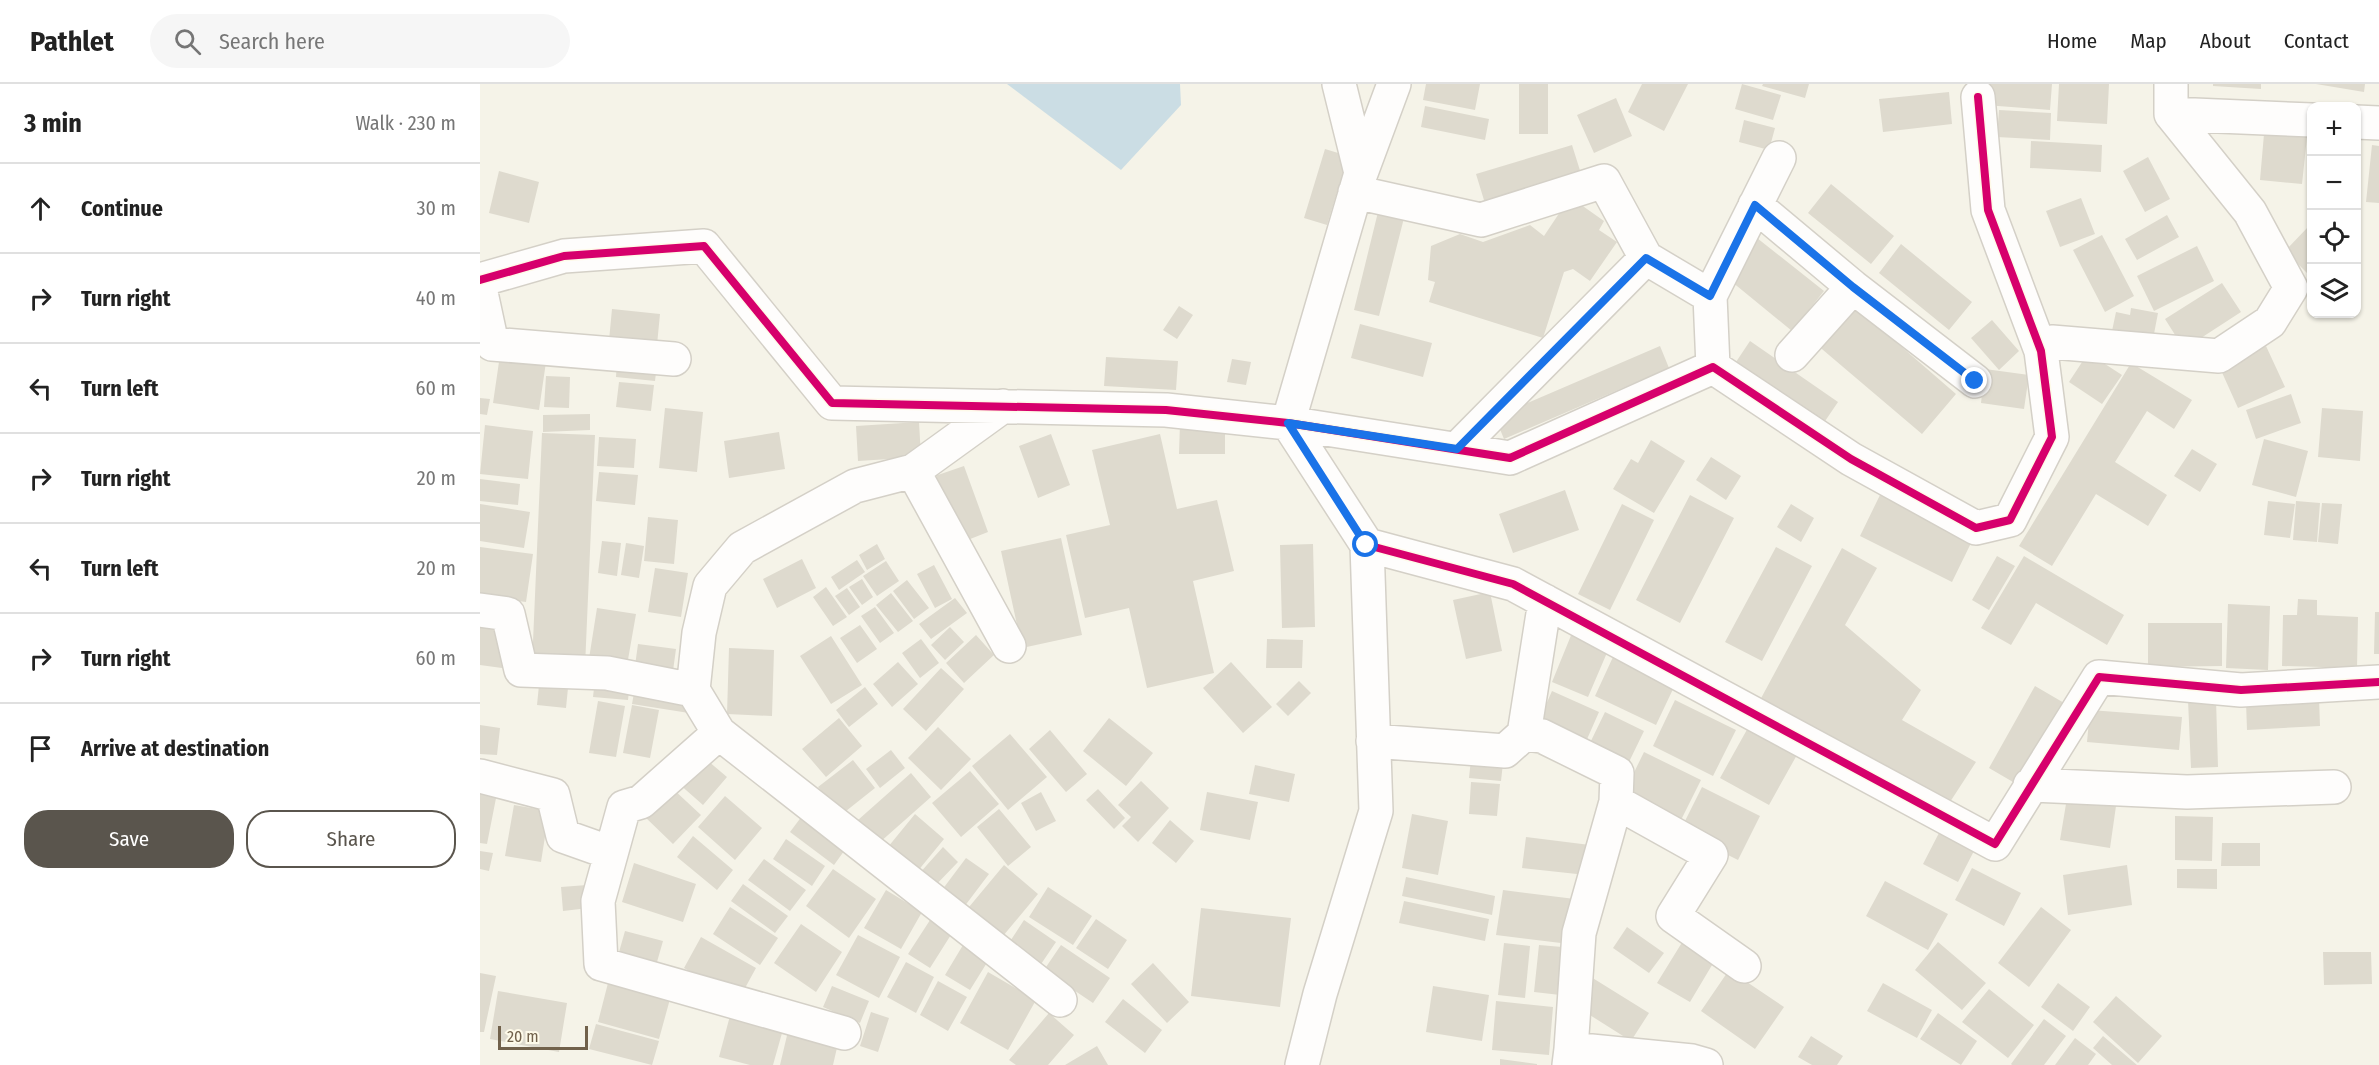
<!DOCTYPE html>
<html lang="en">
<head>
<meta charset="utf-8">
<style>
	body { margin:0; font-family:"Fira Sans Condensed",sans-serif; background:#f6f6f6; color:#222 }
	.controls { position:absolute; right:18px; top:18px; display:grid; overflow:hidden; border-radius:12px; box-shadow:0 2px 4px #0004 }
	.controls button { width:54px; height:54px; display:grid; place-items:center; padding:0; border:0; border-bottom:2px solid #e0e0e0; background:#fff; color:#222; font:30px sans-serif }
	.scale { position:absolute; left:18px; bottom:15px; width:90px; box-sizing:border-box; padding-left:6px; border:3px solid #71614b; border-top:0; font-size:16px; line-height:21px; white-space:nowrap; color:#71614b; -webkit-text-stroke:4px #fefae9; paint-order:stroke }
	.stop { position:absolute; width:18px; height:18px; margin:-14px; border:4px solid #1a73e8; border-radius:50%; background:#fff }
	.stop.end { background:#1a73e8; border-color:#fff; box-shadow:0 2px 6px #0008 }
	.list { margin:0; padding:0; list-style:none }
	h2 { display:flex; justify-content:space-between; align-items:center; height:78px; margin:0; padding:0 24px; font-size:26px }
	h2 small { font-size:20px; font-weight:400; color:#767676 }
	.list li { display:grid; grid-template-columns:39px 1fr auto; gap:18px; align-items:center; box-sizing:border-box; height:90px; padding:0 24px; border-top:2px solid #e0e0e0 }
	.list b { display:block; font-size:22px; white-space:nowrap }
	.list em { font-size:20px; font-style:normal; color:#767676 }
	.actions { display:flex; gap:12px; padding:18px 24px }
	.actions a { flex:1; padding:14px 0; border:2px solid #5a554d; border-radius:24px; text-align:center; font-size:21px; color:#5a554d }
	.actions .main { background:#5a554d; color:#fff }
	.icon { flex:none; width:33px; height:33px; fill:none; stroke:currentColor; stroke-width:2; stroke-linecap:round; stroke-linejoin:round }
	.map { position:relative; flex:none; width:1899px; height:981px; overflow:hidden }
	header { display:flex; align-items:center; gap:36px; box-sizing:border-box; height:84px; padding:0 30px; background:#fff; border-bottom:2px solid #e0e0e0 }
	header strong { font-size:28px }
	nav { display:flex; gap:33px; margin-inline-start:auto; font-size:21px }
	.search { width:420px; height:54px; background:#f6f6f6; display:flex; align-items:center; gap:15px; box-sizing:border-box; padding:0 21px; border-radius:33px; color:#767676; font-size:22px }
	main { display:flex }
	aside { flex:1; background:#fff }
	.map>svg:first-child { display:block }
</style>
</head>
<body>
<header>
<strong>Pathlet</strong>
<div class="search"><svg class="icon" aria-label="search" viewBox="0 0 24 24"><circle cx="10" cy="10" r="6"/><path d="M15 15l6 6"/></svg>Search here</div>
<nav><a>Home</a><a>Map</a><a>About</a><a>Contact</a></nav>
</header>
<main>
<aside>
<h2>3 min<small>Walk · 230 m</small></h2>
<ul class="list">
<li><svg class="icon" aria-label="ahead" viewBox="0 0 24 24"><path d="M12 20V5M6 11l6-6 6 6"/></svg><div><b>Continue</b></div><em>30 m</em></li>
<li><svg class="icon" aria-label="right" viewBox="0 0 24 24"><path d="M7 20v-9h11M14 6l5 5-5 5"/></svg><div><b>Turn right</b></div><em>40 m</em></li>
<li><svg class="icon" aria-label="left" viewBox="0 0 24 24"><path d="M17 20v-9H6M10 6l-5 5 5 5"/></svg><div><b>Turn left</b></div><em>60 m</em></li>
<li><svg class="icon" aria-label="right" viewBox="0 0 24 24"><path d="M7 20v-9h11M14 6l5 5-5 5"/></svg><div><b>Turn right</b></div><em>20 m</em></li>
<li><svg class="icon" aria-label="left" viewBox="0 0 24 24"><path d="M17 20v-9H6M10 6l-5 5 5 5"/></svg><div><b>Turn left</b></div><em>20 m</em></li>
<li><svg class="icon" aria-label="right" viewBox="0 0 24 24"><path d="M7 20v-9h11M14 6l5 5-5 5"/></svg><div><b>Turn right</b></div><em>60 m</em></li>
<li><svg class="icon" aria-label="arrive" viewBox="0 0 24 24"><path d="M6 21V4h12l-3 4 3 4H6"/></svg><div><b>Arrive at destination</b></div></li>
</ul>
<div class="actions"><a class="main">Save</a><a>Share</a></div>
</aside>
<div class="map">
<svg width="1899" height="981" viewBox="0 0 1899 981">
	<rect width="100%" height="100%" fill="#f5f3e8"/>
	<path fill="#cbdde4" d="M527,0h173l1,21 -60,65z"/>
	<path fill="#dedace" d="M946,0h54l-5,26 -52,-10z
		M1039,0h29v50h-29z
		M1162,0h46l-24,47 -36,-19z
		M1262,0l39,11 -8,25 -38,-11z
		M1283,0h46l-4,14 -43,-12z
		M1507,0h65l-2,26 -65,-5z
		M1579,0h50l-2,40 -50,-3z
		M1733,0h48v5l-48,-3z
		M1836,0h49l-1,8z
		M1469,8l3,32 -69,8 -4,-33z
		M1136,14l16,38 -38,17 -17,-38z
		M945,22l64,13 -4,21 -64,-13z
		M1519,26l52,3 -1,27 -53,-3z
		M1264,36l31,8 -6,22 -30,-8z
		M1784,50l43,3 -5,47 -42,-4z
		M1551,57l71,4 -1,27 -71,-4z
		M1092,61l11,35 -96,30 -11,-36z
		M1892,61l7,1v57l-13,-1z
		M845,65l23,7 -21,69 -23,-7z
		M1668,73l22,42 -25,13 -22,-41z
		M19,87l40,11 -10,41 -40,-10z
		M1351,100l63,52 -23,28 -63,-51z
		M1090,113l34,24 -5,9 18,12 -27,39 -17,-12 -9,3 -21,66 -114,-36 6,-20 -7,-2 3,-34 29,-12 23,8 47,-17 14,11z
		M1601,114l14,36 -35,13 -14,-36z
		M898,128l26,6 -25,98 -25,-6z
		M1687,131l12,22 -42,23 -12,-21z
		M1828,143l4,4v47l-27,-27z
		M1622,151l32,61 -29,16 -32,-62z
		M1277,154l67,53 -32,40 -66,-54z
		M1421,160l71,58 -23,28 -70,-57z
		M1717,162l17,35 -60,30 -17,-35z
		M1742,199l19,29 -57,37 -19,-30z
		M1371,219l105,91 -34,40 -106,-90z
		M699,222l14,9 -16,24 -14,-9z
		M1651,224l27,5 -5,26 -41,-8 4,-19 14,3z
		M132,225l48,5 -4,41 -48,-4z
		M1512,236l27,31 -20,19 -28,-32z
		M880,240l72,19 -9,34 -72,-19z
		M1270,257l88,61 -17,25 -87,-62z
		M1180,262l9,22 -165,71 -9,-22z
		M1786,262l19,41 -47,21 -18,-40z
		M1608,269l34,22 -20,29 -33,-22z
		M20,271l46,7 -7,48 -46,-7z
		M626,273l72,4 -2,29 -72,-4z
		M752,275l19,3 -5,23 -19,-3z
		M137,276l40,4 -2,17 -39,-4z
		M1651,279l61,37 -18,29 -27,-18 -32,51 52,33 -19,31 -52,-32 -44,72 -33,-20z
		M1505,285l44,6 -5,34 -43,-6z
		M66,292l24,1 -1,31 -25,-1z
		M139,298l35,3 -3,26 -35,-4z
		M1811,310l10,29 -45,16 -10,-29z
		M0,314l10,1 -3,16 -7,-1z
		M185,324l38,4 -6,60 -38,-4z
		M1842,324l41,3 -3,50 -42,-4z
		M110,330v16l-47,2v-17z
		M439,338l2,35 -63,4 -2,-35z
		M700,339h45v31h-46z
		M5,341l48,6 -5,48 -48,-5z
		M299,348l6,37 -56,9 -5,-37z
		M62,349l53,2 -10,232 -53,-2z
		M571,350l19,51 -32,13 -19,-52z
		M680,350l17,75 40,-9 17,71 -41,10 21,92 -67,15 -18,-80 -44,10 -19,-83 44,-10 -18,-75z
		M119,353l37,2 -2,29 -37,-2z
		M1784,355l44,12 -12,46 -44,-12z
		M1171,356l34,21 -31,52 -41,-24 18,-30 7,4z
		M1712,365l25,15 -17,28 -26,-16z
		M1231,373l30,19 -15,24 -30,-20z
		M484,382l24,66 -28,11 -25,-67z
		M119,388l39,3 -3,30 -39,-4z
		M0,395l40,5 -2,21 -38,-4z
		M1085,406l14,40 -66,23 -14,-39z
		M1210,411l44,23 -54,105 -44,-23z
		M1400,411l92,46 -20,41 -92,-46z
		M1788,417l27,3 -5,34 -26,-3z
		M1816,417l24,2 -3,39 -24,-2z
		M1842,419l20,1 -4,40 -20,-2z
		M0,420l50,8 -6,36 -44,-7z
		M1142,420l32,16 -44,90 -32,-16z
		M1311,420l23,14 -13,24 -24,-15z
		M168,433l30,3 -4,44 -30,-3z
		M581,454l21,97 -60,13 -21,-97z
		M122,457l19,2 -4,33 -19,-3z
		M146,459l18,3 -5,32 -18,-3z
		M397,460l8,15 -18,11 -8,-15z
		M833,460l2,83 -33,1 -2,-83z
		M0,463l53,7 -7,48 -46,-6z
		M1296,463l36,19 -50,95 -37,-19z
		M1362,464l35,20 -32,57 76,65 -19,30 74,42 -26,40 -191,-100z
		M1517,472l18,10 -26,44 -17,-10z
		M1544,472l100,59 -17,30 -71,-42 -25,42 -30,-17z
		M322,475l14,29 -39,20 -14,-29z
		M377,476l8,12 -26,18 -8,-13z
		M406,477l13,20 -22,15 -14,-20z
		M454,481l18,34 -17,9 -18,-34z
		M175,484l33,5 -7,44 -33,-5z
		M382,495l11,18 -11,8 -13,-18z
		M427,496l22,28 -15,11 -21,-28z
		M346,503l21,30 -14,9 -20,-29z
		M367,504l13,19 -11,8 -14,-19z
		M1010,508l12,59 -36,8 -13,-59z
		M411,509l22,28 -15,11 -22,-27z
		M475,514l12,15 -36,26 -12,-15z
		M1818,515l19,1v15l41,2 -1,51 -75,-2 1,-51h14z
		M1748,520l42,2 -2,64 -42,-2z
		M395,523l19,26 -14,10 -19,-27z
		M117,524l39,6 -10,57 -38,-6z
		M1895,528h4v42h-5z
		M0,534l29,5 -7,45 -22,-3z
		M1668,539h74v43l-74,1z
		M380,541l17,24 -20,14 -17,-25z
		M470,543l14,15 -19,18 -14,-15z
		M1092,549l37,15 -21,49 -36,-15z
		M496,551l18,20 -30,28 -18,-20z
		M351,552l31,49 -31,19 -31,-48z
		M441,555l18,24 -19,15 -18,-25z
		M787,555l36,1 -1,28h-36z
		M158,560l38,5 -4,29 -38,-5z
		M249,564l45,2 -2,66 -45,-2z
		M1133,573l61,30 -18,38 -61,-29z
		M418,578l20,22 -26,23 -19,-23z
		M751,578l41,45 -29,26 -40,-45z
		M461,584l23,21 -38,42 -23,-22z
		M60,591l29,3 -3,30 -29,-3z
		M115,595l35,3 -2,18 -35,-3z
		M819,597l12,12 -23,23 -12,-12z
		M156,598l56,11 -3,20 -57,-9z
		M1555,602l36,21 -46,82 -36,-21z
		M385,603l13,17 -29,23 -13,-17z
		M1072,607l47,21 -15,34 -47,-21z
		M1839,614l1,28 -73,4 -1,-28z
		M1736,615l2,68 -27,1 -3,-68z
		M1195,616l61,30 -23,46 -60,-30z
		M118,617l27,5 -9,51 -27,-4z
		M152,621l27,5 -9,48 -27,-5z
		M1610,626l92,7 -3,33 -92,-8z
		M1125,628l39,19 -16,33 -39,-19z
		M359,634l23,28 -36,31 -24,-28z
		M629,634l44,35 -27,33 -43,-35z
		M0,641l20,3 -3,27 -17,-1z
		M1269,642l49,27 -29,52 -49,-27z
		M458,643l33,32 -30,31 -33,-32z
		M570,646l37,44 -21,18 -37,-43z
		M530,650l37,43 -39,33 -36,-44z
		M411,666l14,18 -25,20 -14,-19z
		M1164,668l57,28 -23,46 -57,-27z
		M221,671l26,22 -24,28 -25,-22z
		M991,675l32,4 -2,18 -32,-3z
		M373,676l22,28 -34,27 -23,-28z
		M775,681l40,9 -6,28 -40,-8z
		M490,687l29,33 -38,33 -29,-34z
		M431,689l20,24 -52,46 -21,-23z
		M661,697l28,27 -31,34 -16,-16 9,-9 -13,-12z
		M991,698l29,2 -3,32 -28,-2z
		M0,700l18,4 -11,56 -7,-1z
		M1222,703l58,29 -22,44 -58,-29z
		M192,704l29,27 -28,29 -28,-27z
		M618,705l27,29 -11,11 -28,-29z
		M561,708l15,29 -20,10 -15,-28z
		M727,708l51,10 -8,38 -50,-10z
		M245,712l37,32 -27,32 -37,-33z
		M1587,714l49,8 -6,42 -50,-8z
		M34,721l35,6 -8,51 -36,-6z
		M328,724l44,32 -18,25 -44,-33z
		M519,725l32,38 -23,19 -31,-39z
		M435,730l29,25 -27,33 -29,-25z
		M932,730l36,7 -10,54 -36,-7z
		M1695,732l38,1 -1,44 -37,-1z
		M690,736l24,21 -18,22 -24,-20z
		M1460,747l35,18 -17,33 -35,-18z
		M213,752l40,34 -16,20 -40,-33z
		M1046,753l64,8 -4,30 -64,-7z
		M306,755l39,27 -13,20 -39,-27z
		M1742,759h38v23h-39z
		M463,763l15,15 -26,27 -14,-14z
		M0,767l13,2 -4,18 -9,-2z
		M486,774l23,16 -25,33 -22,-17z
		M284,775l42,31 -16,21 -42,-31z
		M154,779l62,21 -13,38 -61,-20z
		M524,781l34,29 -40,48 -34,-29z
		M1647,781l5,40 -64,10 -5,-40z
		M1492,784l49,25 -17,33 -49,-26z
		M353,785l43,30 -27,39 -43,-32z
		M1697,785h40v20l-40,-1z
		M926,793l89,19 -3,19 -90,-19z
		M1405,797l63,33 -20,36 -62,-34z
		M263,800l45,32 -13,17 -44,-32z
		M107,801l2,23 -26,3 -2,-24z
		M568,803l44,29 -19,29 -44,-28z
		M406,806l36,22 -21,37 -37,-21z
		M1023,806l72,9 -6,45 -73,-9z
		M924,817l85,18 -4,22 -86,-18z
		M250,823l48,31 -18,27 -47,-31z
		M1561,823l30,23 -42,57 -31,-24z
		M721,824l90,10 -11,89 -89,-11z
		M452,833l22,13 -24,38 -22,-14z
		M616,835l31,21 -19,29 -32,-21z
		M544,836l32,22 -19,28 -32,-21z
		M321,840l41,28 -26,40 -42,-29z
		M1147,843l37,26 -15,20 -36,-25z
		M145,847l38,10 -8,28 -38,-10z
		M378,851l42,22 -21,41 -43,-23z
		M1206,852l32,19 -28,47 -33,-19z
		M221,853l55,31 -17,31 -55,-31z
		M1458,858l48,41 -24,27 -47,-40z
		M1024,859l26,3 -5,52 -27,-3z
		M483,861l25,16 -18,29 -25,-15z
		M581,861l49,33 -17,25 -49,-33z
		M1059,861l35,3 -5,48 -35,-4z
		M1843,868h48l1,32 -48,1z
		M426,878l28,15 -18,36 -29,-16z
		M673,879l36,39 -22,21 -36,-39z
		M1249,886l55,37 -29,42 -54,-38z
		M508,888l48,28 -28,50 -48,-27z
		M0,889l16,3 -12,56h-4z
		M1111,893l58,36 -18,28 -57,-36z
		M458,897l29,16 -19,34 -28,-16z
		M128,899l62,16 -11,40 -61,-17z
		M1403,899l49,27 -15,28 -50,-27z
		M1578,899l32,24 -17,24 -32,-24z
		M352,902l37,15 -9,22 -37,-16z
		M953,902l56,9 -7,46 -56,-9z
		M1509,905l45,36 -26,33 -46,-36z
		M18,907l69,12 -8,49 -69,-13z
		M1636,912l46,40 -24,27 -45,-41z
		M643,915l39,31 -17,23 -40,-31z
		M1016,917l57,6 -4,48 -57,-5z
		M251,928l53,14 -11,39h-23l-31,-8z
		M391,928l18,6 -11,34 -18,-6z
		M569,929l25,22 -26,30h-32l-7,-5z
		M1458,929l39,28 -16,24 -41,-26z
		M1564,935l22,17 -22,29h-32l-1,-1z
		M116,940l63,17 -7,24 -63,-16z
		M309,943l50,12 -6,26h-53z
		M1331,952l32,20 -6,9h-25l-14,-8z
		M1623,952l34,29h-25l-19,-17z
		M1595,954l21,16 -8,11h-33z
		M617,962l11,19h-43z
		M1020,975l37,5v1h-37z"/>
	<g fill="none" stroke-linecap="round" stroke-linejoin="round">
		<g stroke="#d4d0c7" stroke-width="36">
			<path id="minor" d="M859,0l22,89
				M1691,30l141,6
				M1876,38l23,1
				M875,108l126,28 123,-39 42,77
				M1275,121l98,82 122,94
				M0,196l84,-24 140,-10 128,157 334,7 122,13 222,35 203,-91 138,92 125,69 34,-8 42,-83 -11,-86 -53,-141 -10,-113
				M0,204l12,56 182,15
				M1230,212l69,-138
				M1561,267l11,-9 167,14 51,-34 21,-34 -41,-76 -79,-98v-30
				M1312,271l61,-68
				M977,365l189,-191 64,38 3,71
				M433,387l96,175
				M887,461l146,39 482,260 104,-167 142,13 138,-8
				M0,526l28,4 13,56 86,3 86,17
				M239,649l341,267
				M1044,650l21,-133
				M893,657l132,10 19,-17 18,2 75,37 -1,29 -37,131 -8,116
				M0,692l73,19 10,41 48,17
				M1550,701l157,7 147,-5
				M1136,718l95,53 -38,61 71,50
				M364,949l-243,-69 -3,-63 26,-94 17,-5 78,-69 -26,-43 6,-57 11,-47 32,-38 113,-62 58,-15 90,-65
				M822,981l18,-71 56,-183 -9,-266 -79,-122 73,-250 33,-89
				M1089,981l2,-16 121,12 14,4"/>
		</g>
		<use href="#minor" stroke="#fefdfc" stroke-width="33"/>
		<g stroke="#fefae9" stroke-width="11">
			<path id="cycleway" d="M0,196l84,-24 140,-10 128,157 334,7 122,13 222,35 203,-91 138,92 125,69 34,-8 42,-83 -11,-86 -53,-141 -10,-113
				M887,461l146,39 482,260 104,-167 142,13 138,-8"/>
		</g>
		<use href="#cycleway" stroke="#d6006c" stroke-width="8"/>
	</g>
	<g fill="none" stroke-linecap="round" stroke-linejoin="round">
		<path stroke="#1a73e8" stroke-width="8" d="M886,461l-78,-122 169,26 189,-191 64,38 45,-91 98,82 122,94"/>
	</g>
</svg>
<div class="controls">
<button>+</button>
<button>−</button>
<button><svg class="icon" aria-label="locate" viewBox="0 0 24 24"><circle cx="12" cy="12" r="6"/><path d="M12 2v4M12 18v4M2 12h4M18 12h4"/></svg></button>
<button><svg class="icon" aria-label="layers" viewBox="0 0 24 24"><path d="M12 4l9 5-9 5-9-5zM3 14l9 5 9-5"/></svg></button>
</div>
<div class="scale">20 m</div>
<div class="stop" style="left:886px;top:461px"></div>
<div class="stop end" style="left:1495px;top:297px"></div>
</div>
</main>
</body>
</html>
